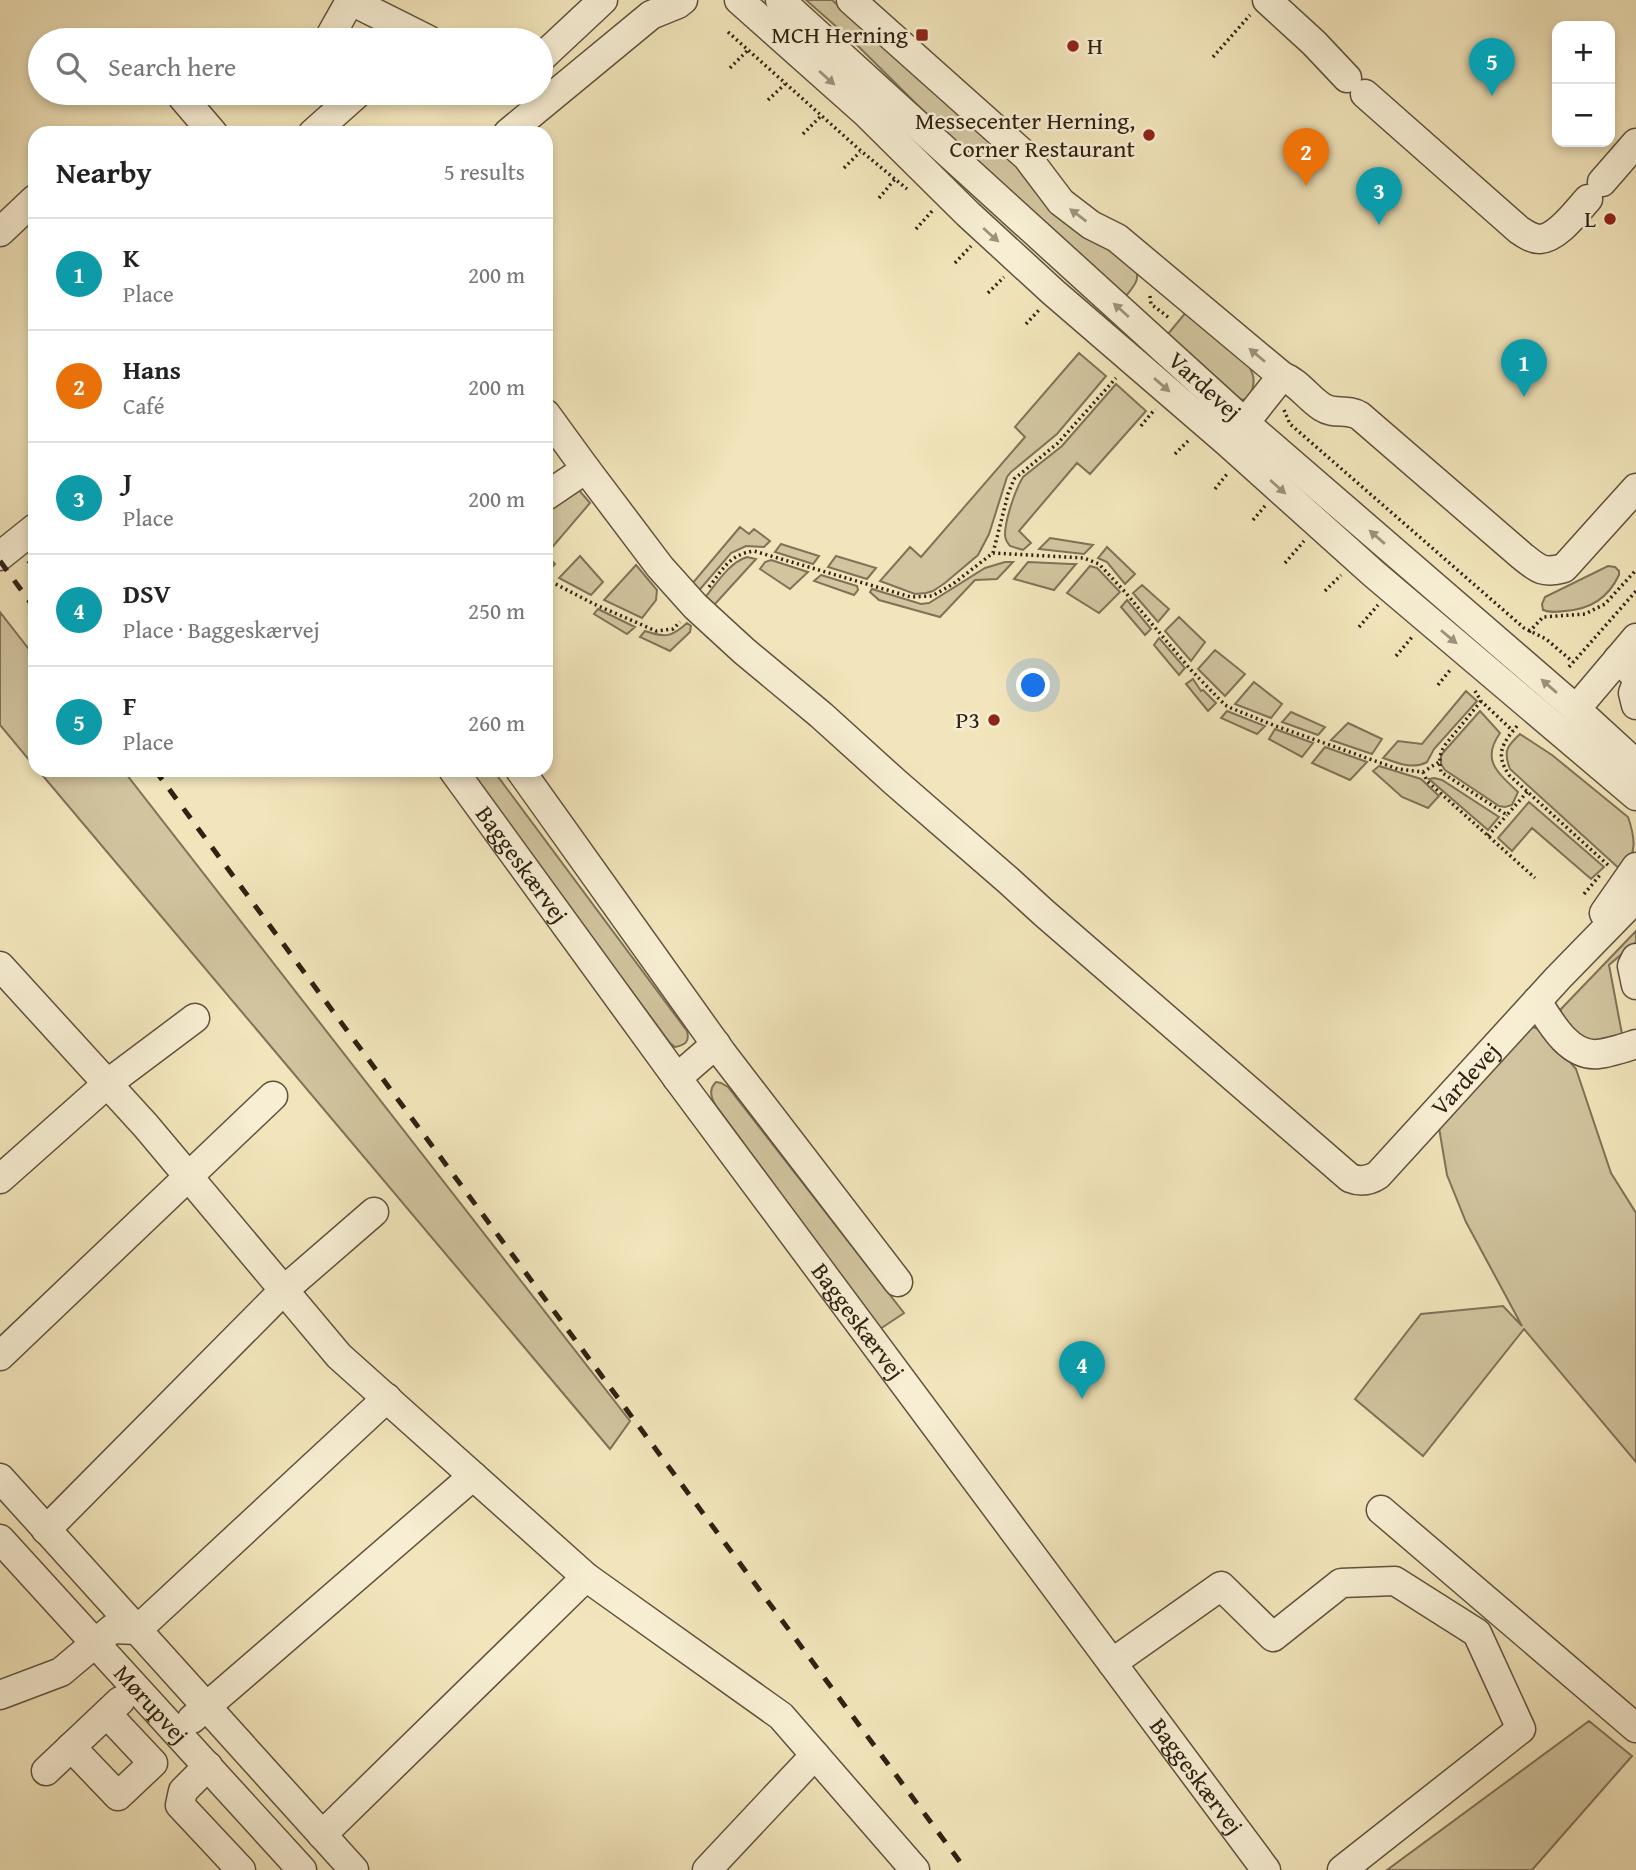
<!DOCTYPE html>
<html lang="en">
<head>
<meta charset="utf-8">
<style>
	body { margin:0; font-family:"Gentium Book Plus",serif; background:#f6f6f6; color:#222 }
	.controls { position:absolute; right:21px; top:21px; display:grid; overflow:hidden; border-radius:14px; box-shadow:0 4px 10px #0003 }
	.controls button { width:63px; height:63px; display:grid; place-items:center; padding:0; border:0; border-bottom:2px solid #e0e0e0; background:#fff; color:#222; font:35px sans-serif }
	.you { position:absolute; left:1034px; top:686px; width:24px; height:24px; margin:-18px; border:5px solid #fff; border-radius:50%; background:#1a73e8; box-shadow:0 0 0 10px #1a73e833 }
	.badge { display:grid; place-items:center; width:46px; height:46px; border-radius:50%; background:#8f2418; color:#fff; font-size:23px; font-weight:700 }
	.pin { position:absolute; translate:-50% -58px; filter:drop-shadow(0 2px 4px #0008) }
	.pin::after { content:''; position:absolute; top:37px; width:24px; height:21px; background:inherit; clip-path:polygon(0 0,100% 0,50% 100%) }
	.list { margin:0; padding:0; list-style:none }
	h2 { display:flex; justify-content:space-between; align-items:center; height:91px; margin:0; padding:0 28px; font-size:30px }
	h2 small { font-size:23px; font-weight:400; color:#767676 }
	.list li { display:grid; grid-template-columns:46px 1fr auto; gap:21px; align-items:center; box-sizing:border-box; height:112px; padding:0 28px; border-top:2px solid #e0e0e0 }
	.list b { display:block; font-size:26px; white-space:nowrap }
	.list p { margin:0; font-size:23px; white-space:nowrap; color:#767676 }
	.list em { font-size:23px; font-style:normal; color:#767676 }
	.icon { flex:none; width:38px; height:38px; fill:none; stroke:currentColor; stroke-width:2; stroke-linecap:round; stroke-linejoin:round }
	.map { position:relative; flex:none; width:1636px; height:1870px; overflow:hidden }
	.search { position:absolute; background:#fff; box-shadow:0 4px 10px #0003; left:28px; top:28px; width:525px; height:77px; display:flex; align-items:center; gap:18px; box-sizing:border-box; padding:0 24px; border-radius:38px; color:#767676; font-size:26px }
	.panel { position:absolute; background:#fff; box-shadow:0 4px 10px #0003; left:28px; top:126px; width:525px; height:651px; border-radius:21px }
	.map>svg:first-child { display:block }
</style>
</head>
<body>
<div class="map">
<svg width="1636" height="1870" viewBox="0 0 1636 1870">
	<rect width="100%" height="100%" fill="#f2e5bb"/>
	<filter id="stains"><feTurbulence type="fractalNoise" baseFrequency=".00286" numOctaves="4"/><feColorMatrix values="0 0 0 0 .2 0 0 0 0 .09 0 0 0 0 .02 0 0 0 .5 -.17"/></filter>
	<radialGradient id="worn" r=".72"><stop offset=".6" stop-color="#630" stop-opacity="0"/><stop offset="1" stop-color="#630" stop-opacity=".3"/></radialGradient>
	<path fill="#d1c49e" stroke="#807258" stroke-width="2" d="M806,0h26l301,264c9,14 2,21 -7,32l-145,-128 -125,-124z
		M1187,311l61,54c8,11 8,26 -4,35l-4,-1 -72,-65z
		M1079,353l27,23 -49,58 -46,38 -4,5 -18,57 -11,21 -33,28 -12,8 -7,2 -11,1 -35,-13 30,-34 11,10 104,-120 -10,-10z
		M1116,384l30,27 -56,63 -13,-11 -58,68 12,12 -8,7 -13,-4c-3,-5 -5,-5 -5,-11 0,-15 10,-45 18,-58l39,-31z
		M578,489l12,14 -42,49v5l7,7 -8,9 -1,-61z
		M740,527l9,7 5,-5 16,12 -6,6 -18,-1 -15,7 -35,41 -5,-9z
		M1050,538l43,7 -9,9 -45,-5z
		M781,544l38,12 -6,8 -38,-12z
		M1107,547l28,27 -10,10 -18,-22 -9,-4z
		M580,556l23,26 -12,13 -32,-17z
		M836,556l40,12 -9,11 -39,-12z
		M747,557l9,2 -41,45 -8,1 -4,-5c12,-14 25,-37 44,-43z
		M771,560l37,12 -18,17 -30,-20 5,-7z
		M1005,562h8l-16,17 -22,1 -35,37 -61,-17 -9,-8 2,-3 49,15 8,-1 56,-35z
		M1028,562l43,2h5l-22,26 -40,-11z
		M636,565l21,25 -1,10 -14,18 -38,-18z
		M1090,566l7,2 23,24 -21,21 -32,-20z
		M1608,566l7,1 4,4v4c-11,23 -28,34 -54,36 -8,1 -15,2 -22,-1l-1,-6 3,-7z
		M821,575l36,11 1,4 -4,5 -40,-14z
		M1142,585l27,24 -11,13 -25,-29z
		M1127,600l24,29 -6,6 -24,-28z
		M598,609l37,18 -8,7 -33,-20z
		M0,612l35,45v110l-35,-42z
		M1179,617l26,25 -14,19 -26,-30z
		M687,623l4,3 -1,6 -20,19 -30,-14 5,-6c20,7 27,6 42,-8z
		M1159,638l26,30 -6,7 -25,-30z
		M1215,650l30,24 -20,22 -27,-27z
		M1193,679l8,12 2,-1 13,13 -8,8 -22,-27z
		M1254,682l28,22 -11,14 -36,-14z
		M1466,691l11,10 -43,48 -7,13c-15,8 -29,1 -44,-4l15,-17 24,3z
		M1227,711l38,15 -8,8 -36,-16z
		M1480,711l20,22c-19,27 -3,39 18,59l-6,13 -7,2 -6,-1 -54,-36 -4,-6v-9z
		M1291,712l34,15 -7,8 -36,-13z
		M1348,723l34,16 -10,15 -41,-14z
		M1275,729l38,14 -11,14 -33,-18z
		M1520,734l32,21 76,62c8,23 8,34 -4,56l-114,-104c-7,-18 -3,-23 10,-35z
		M1325,747l42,15 -17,18 -38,-17z
		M1379,766l42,13 18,17 -11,12 -26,-11 -29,-26z
		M38,770h85l507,651 -20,28z
		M467,770h26l194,261c3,11 -2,14 -12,16l-5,-4z
		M1434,778l8,2 57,37 -11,13 -59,-51z
		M1529,802l75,65 -13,12 -59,-51 -20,23 -14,-13z
		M1636,931v11l-27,23 13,69 -35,8 -27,-25 1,-8z
		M1532,1027l7,2 14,13 23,27 35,104 25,40v249l-112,-133 -101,127 -68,-57 66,-85 82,-8 19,20 -56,-104 -19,-47 -8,-47z
		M716,1082l5,1 7,4 176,226 -24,16 -163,-222c-6,-8 -9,-17 -1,-25z
		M1589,1721l43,35 -100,114h-145z"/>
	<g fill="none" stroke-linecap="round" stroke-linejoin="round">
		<g stroke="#60523d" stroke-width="31">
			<g id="minor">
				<path d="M349,0l80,40"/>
				<path d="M739,0l127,113 102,101 85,78 174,150 147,132 262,222"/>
				<path id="s1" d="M780,0l464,422 332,287 60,55"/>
				<path d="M851,0l176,157 34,45 30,23 26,13 165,138 -31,39 -18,19"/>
				<path d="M1267,0l47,43 33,35"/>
				<path d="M328,40l22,-39"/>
				<path d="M541,58l62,-58"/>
				<path d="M187,93l-4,5 30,35"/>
				<path d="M1365,94l154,136c6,4 13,9 21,9 18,-1 37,-28 48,-40"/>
				<path d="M313,133l45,-40"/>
				<path d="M508,133l143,-118 27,-11 5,-4"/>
				<path d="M1602,182l34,-39"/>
				<path d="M0,232l35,-33"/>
				<path d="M1282,376c16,6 26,22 40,31 12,8 25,1 38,9l162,140c16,13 21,18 42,12l72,-80"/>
				<path d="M546,414l40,55 -40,27"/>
				<path id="s2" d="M586,469l74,98 35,39 49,45 77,64 74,67 114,99 35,32 306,265c10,4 19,3 28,-3l180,-197 78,-80"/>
				<path d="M0,556l35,-28"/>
				<path d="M1618,659l18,17"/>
				<path d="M1636,685l-3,8 3,12"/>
				<path d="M1576,709l60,-71"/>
				<path id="s3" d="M453,770l224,308 589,792"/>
				<path d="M520,770l202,283 176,229"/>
				<path d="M1604,913l32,-46"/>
				<path d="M1636,958l-4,8 4,19"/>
				<path d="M0,966l146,160 193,230 247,221 195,139 134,154"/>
				<path d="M1537,1001c13,21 32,56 61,53 12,-1 26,-6 38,-10"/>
				<path d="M677,1078l39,-34"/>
				<path d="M0,1179l107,-95 88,-66"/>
				<path d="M0,1356l273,-260"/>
				<path d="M0,1478l354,392"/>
				<path d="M1381,1510l255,218"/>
				<path d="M46,1530l238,-240 90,-78"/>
				<path id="s4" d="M0,1539l302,331"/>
				<path d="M1112,1663l109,-77 52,51 68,-54 54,-2 82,52 44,96 -179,141"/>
				<path d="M0,1695l61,-23 51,-43 25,1 250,-232"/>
				<path d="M192,1719l281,-243"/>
				<path d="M71,1747l47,49 35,-33 -46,-49"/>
				<path d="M208,1766l-25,25 -3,14 61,65"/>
				<path d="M46,1771l74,-70"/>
				<path d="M322,1835l264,-258"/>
				<path d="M707,1870l108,-115"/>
			</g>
		</g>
		<path stroke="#2f2113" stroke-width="3.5" stroke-dasharray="2 3.5" stroke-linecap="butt" d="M728,32l133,119 46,38
			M1213,57l37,-42
			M730,68l18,-18
			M768,100l17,-16
			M803,134l18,-18
			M844,168l16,-16
			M879,198l16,-19
			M916,229l17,-19
			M955,263l16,-17
			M988,293l16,-16
			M1150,296l1,8 17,13
			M1026,324l13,-14
			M1284,410l6,14 234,204 22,11 27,23
			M1141,426l14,-17
			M1175,454l14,-14
			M1215,489l12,-15
			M1253,520l12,-14
			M993,553l15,-59 6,-15 44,-36 58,-65
			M28,561l7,9
			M1285,563l19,-22
			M546,579l48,25 62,27 17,-2 7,-7
			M709,587c14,-18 21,-33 45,-36l157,46 21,-1 21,-12 40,-31 91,5 15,6 26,28 66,78 34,35 6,3 42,17 125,44 25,3 16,-10
			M1325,591l16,-16
			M1359,627l19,-22
			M1529,632l14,-15 42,-3 20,-10 31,-34
			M1396,656l17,-20
			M1569,667l67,-76
			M1438,685l13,-16
			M1475,691l6,10 32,30
			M1481,701l-36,44c-6,10 -6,16 -4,27l66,43 21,-24
			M1517,726c-15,18 -22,28 -8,49l99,90
			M1423,772l4,9 108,97
			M1488,836l19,-21
			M1584,894l17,-20"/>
		<use href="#minor" stroke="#f7eed3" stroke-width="28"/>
		<path stroke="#2f2113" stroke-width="5" stroke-dasharray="12 12" stroke-linecap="butt" d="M0,561l35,48
			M155,770l811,1100"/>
	</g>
	<defs><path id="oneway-solid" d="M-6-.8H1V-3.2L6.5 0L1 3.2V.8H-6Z" transform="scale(1.75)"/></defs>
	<g fill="#9d927d">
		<use href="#oneway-solid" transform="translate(827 78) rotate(42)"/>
		<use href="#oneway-solid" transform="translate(1078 215) rotate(-143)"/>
		<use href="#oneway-solid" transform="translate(991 235) rotate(42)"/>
		<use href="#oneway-solid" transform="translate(1121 310) rotate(-138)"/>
		<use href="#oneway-solid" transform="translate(1257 355) rotate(-140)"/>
		<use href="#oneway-solid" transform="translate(1162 385) rotate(41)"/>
		<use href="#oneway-solid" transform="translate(1278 487) rotate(42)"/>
		<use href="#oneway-solid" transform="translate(1377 537) rotate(-139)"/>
		<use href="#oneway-solid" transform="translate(1449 637) rotate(40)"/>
		<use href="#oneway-solid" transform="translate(1549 686) rotate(-139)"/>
	</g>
	<g fill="#8f2418" stroke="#f7eed3" stroke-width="2.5">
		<rect x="915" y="28" width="14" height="14" rx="3.5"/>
		<circle cx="1073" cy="46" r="7"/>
		<circle cx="1149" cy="135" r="7"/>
		<circle cx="1610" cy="219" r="7"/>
		<circle cx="994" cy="720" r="7"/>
	</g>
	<g text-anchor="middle" stroke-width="5" stroke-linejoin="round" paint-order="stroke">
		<g font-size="24" fill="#2f2113" stroke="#f7eed3" text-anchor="end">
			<text x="908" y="43">MCH Herning</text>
			<text x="1087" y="54" text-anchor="start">H</text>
			<text x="1135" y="129">Messecenter Herning,<tspan x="1135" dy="28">Corner Restaurant</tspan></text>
			<text x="1596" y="227">L</text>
			<text x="980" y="728">P3</text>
		</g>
		<g font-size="24" fill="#2f2113" stroke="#f7eed3">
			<text dy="8" stroke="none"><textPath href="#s1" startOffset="574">Vardevej</textPath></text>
			<text dy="8" stroke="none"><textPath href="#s3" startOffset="117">Baggeskærvej</textPath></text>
			<text dy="8" stroke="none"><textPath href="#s2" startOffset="1204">Vardevej</textPath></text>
			<text dy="8" stroke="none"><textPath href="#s3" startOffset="684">Baggeskærvej</textPath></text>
			<text dy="8" stroke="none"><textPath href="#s4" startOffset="224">Mørupvej</textPath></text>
			<text dy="8" stroke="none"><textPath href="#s3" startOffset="1251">Baggeskærvej</textPath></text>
		</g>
	</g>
	<rect width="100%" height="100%" filter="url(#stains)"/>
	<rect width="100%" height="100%" fill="url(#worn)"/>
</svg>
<div class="controls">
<button>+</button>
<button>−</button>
</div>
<div class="you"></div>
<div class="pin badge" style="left:1524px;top:397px;background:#0f9aa8">1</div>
<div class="pin badge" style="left:1306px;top:186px;background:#e8710a">2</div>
<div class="pin badge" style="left:1379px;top:225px;background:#0f9aa8">3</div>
<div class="pin badge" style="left:1082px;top:1399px;background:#0f9aa8">4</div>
<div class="pin badge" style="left:1492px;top:96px;background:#0f9aa8">5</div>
<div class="search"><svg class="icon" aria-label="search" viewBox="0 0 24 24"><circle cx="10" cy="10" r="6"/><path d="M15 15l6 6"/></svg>Search here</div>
<section class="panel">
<h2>Nearby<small>5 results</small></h2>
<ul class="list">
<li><span class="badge" style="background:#0f9aa8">1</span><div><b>K</b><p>Place</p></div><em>200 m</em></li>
<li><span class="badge" style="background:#e8710a">2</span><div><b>Hans</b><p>Café</p></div><em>200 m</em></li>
<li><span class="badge" style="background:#0f9aa8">3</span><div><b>J</b><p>Place</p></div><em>200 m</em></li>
<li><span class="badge" style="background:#0f9aa8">4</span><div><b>DSV</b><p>Place · Baggeskærvej</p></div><em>250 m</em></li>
<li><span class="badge" style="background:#0f9aa8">5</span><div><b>F</b><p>Place</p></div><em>260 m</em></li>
</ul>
</section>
</div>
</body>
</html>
